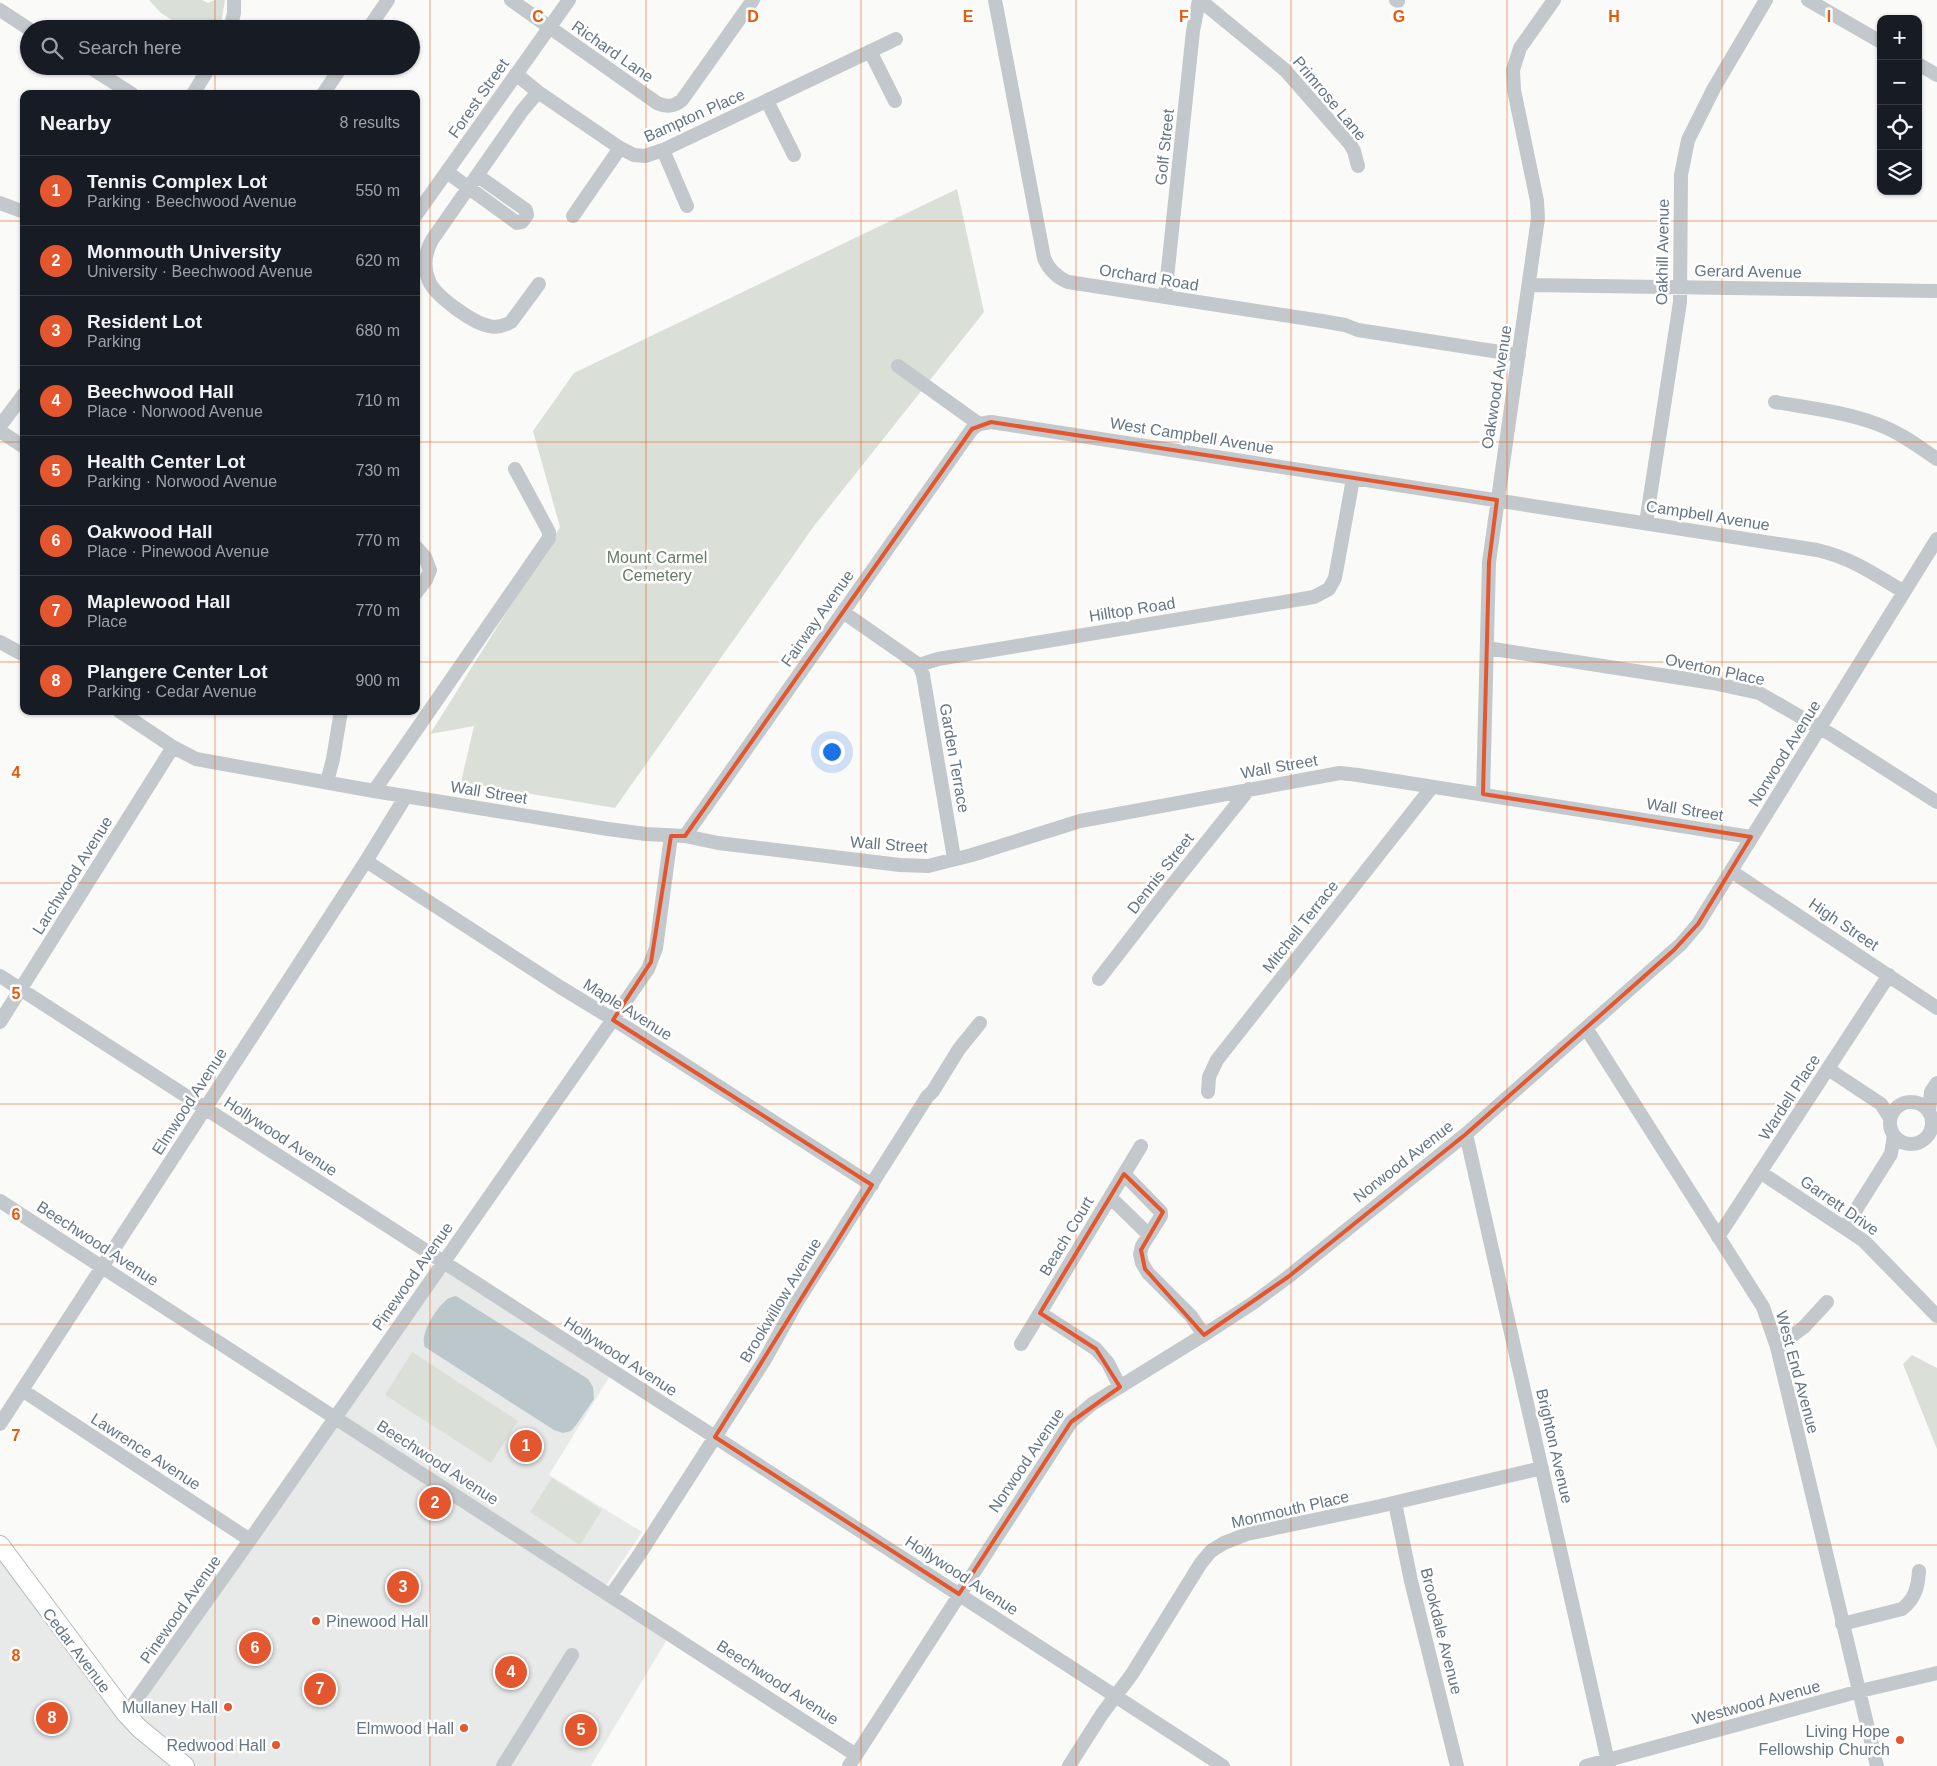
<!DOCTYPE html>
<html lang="en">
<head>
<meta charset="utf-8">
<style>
	body { margin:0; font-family:Arial,sans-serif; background:#242831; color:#f1f3f6 }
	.controls { position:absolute; right:15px; top:15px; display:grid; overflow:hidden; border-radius:10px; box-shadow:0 1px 4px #0004 }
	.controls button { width:45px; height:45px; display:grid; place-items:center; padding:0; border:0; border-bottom:1px solid #363941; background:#171b24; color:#f1f3f6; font:25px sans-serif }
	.you { position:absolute; left:831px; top:751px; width:18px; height:18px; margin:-12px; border:4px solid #fff; border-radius:50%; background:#1a73e8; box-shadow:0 0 0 8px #1a73e833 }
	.badge { display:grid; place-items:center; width:32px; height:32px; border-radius:50%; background:#e4572e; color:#fff; font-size:16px; font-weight:700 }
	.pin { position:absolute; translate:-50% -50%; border:2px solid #fff; box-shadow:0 1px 5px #0006 }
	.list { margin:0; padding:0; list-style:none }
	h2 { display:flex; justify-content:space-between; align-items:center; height:65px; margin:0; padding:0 20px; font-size:21px }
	h2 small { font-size:16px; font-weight:400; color:#9ea1a6 }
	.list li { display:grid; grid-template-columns:32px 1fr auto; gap:15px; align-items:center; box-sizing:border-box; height:70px; padding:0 20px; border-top:1px solid #363941 }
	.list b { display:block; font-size:19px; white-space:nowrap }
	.list p { margin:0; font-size:16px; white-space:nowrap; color:#9ea1a6 }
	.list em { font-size:16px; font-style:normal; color:#9ea1a6 }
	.icon { flex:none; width:28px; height:28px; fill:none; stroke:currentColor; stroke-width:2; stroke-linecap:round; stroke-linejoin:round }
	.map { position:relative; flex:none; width:1937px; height:1766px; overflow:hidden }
	.search { position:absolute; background:#171b24; box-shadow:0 1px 4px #0004; left:20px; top:20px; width:400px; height:55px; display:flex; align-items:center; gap:12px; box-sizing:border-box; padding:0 18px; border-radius:28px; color:#9ea1a6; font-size:19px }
	.panel { position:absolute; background:#171b24; box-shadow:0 1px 4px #0004; left:20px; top:90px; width:400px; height:625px; border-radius:10px }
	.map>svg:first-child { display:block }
</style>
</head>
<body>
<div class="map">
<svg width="1937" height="1766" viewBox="0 0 1937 1766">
	<rect width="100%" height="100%" fill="#fafaf8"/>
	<path fill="#e8e9e9" d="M443,1262l170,109 -64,104 93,57 -39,58 68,43 -80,133h-591v-217l126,165z"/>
	<path fill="#dadfd7" d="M149,0h53l6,3 7,-3h10l-5,29h-34l-25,-16z
		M957,189l27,123 -170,214 -199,282 -154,-26 13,-56 -44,8 130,-207 -27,-96 41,-58z
		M412,1352l106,69 -27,42 -106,-68z
		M1912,1355l25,13v81l-34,-85z
		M552,1478l50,32 -22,35 -50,-33z"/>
	<path fill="#bbc7cb" d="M456,1296l132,83 5,8 1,12 -18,26 -5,6 -8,2 -9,-3 -129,-83c-6,-12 11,-38 20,-46 3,-3 7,-4 11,-5z"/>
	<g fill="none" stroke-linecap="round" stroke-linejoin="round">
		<g stroke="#b5babe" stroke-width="20">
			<path id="major" d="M0,1545l126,169 13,14 46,38"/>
		</g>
		<path stroke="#c3c8cc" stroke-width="14" d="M511,0l146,103c10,4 17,4 25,-3l71,-100
			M995,0l49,258c5,12 12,19 24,24l254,39 23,4 13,5 161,25
			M1200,0l85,70 65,74 4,7 4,15
			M1396,0l2,1
			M1808,0l73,42
			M0,10l29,19
			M230,29l4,-16v-13
			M368,29l20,-29
			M870,51l25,50
			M1918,64l19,11
			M88,66l44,28
			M516,74l22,18 82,56 14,7 11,1 18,-6 233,-111
			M538,92l-16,19 -90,129c-7,13 -9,27 -3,41 6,15 44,42 60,45 8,2 15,0 22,-4l28,-38
			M193,94l17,-28
			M323,94l19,-28
			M767,101l27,54
			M663,150l24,56
			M447,172l70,51 5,-1 5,-7 -1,-5 -48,-34
			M0,203l24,9
			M416,215l153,-215
			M573,216l47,-68
			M1529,285l408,6
			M1165,297l28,-266 6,-31
			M898,366l81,58 12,-2 826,128c35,8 57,24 87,42
			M1775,402c34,6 70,10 102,22 22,8 41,22 60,35
			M0,426l24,-32
			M0,431l24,16
			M1646,523l34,-221 1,-127 7,-35 26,-52 52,-88
			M416,547l9,10 5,13 -4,10 -10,13
			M843,612l76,53 19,-6 376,-62 15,-8 6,-11 18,-99
			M0,642l24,13
			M1487,648l226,35 46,10 73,42 105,67
			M919,665l4,10 31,183
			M119,711l54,36 23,12 178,32 234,38 38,5 39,2 33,7 182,22 28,1 44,-11 108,-34 260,-48 18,2 393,62
			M327,782l6,-23 8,-48
			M374,791l175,-253v-6l-34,-63
			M1483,794l6,-232 49,-344 -1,-17 -23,-111 -1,-20 7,-22 34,-48
			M685,836l287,-407 7,-5
			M366,861l194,126 69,42 243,156
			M1731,871l206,137
			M0,976l918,592 305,198
			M1099,979l65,-84 85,-106
			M0,1022l173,-275
			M1586,1028l177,279 14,40 100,419
			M1828,1069l53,35 9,14
			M1208,1092l1,-15 8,-17 215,-273
			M1890 1123a21 21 0 1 1 42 0a21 21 0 1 1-42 0Z
			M1929,1112l2,-20 6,-9
			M1466,1134l143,632
			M1760,1172l104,69 73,75
			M1124,1174l37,38v4l-19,30 -2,8 2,9 6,10 43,43 13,19
			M1110,1197l39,38
			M0,1201l856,554
			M1845,1227l46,-73 3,-19
			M1718,1237l171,-262
			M1040,1313l56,36 12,14 12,24
			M1021,1344l120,-198
			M1777,1347l27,-20 23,-25
			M22,1390l228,150
			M0,1424l366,-563 40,-65
			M1395,1503l16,78 46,185
			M611,1595l28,-40 125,-194 33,-59 130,-205 6,-6 26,-42 21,-26
			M1842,1624l60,-15c13,-10 16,-22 17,-38
			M126,1714l124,-174 398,-571 8,-21 15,-112
			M503,1766l69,-111
			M849,1766l222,-344 21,-18 118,-73 43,-28 35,-26 178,-143 215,-190 17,-20 239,-385
			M1069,1766l33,-52 30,-40 69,-111 10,-12 13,-8 23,-9 129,-27 166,-39
			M1586,1766l274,-75 77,-18"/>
		<use href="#major" stroke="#fff" stroke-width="18"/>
	</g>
	<path fill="none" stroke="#e4572e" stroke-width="4" stroke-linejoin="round" d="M991,422l506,78 -8,62 -6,232 268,43 -53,87 -24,26 -208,184 -178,143 -84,58 -59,-66 -4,-19 22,-38 -39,-38 -84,139 56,36 24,38 -49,35 -112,172 -244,-157 157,-252 -259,-165 38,-58 20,-126h14l287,-407z"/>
	<path fill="none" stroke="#e8590c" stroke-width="1" stroke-opacity="0.55" d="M215,0v29M430,0v1766M646,0v1766M861,0v1766M1076,0v1766M1291,0v1766M1507,0v1766M1722,0v1766M215,66v28M0,221h24M416,221h1521M0,442h24M416,442h1521M0,662h24M416,662h1521M215,711v1055M0,883h1937M0,1104h1937M0,1324h1937M0,1545h1937"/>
	<g fill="#e4572e" stroke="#fff" stroke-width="2">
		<circle cx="316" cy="1621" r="5"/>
		<circle cx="228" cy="1707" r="5"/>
		<circle cx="464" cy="1728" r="5"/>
		<circle cx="1900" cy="1740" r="5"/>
		<circle cx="276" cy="1745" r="5"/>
	</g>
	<g text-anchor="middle" stroke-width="5" stroke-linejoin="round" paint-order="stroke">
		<g font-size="16" fill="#657683" stroke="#fff">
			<text transform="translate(613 51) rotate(35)" y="6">Richard Lane</text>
			<text transform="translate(478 98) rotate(-55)" y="6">Forest Street</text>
			<text transform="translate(1330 98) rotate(50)" y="6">Primrose Lane</text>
			<text transform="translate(694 115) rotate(-24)" y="6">Bampton Place</text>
			<text transform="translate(1164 147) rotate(-84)" y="6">Golf Street</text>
			<text transform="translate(1662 252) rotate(-89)" y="6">Oakhill Avenue</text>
			<text transform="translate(1748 271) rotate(1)" y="6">Gerard Avenue</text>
			<text transform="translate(1149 277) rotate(9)" y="6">Orchard Road</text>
			<text transform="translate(1496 387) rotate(-81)" y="6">Oakwood Avenue</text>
			<text transform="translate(1192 435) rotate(9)" y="6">West Campbell Avenue</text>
			<text transform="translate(1708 515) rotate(9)" y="6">Campbell Avenue</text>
			<text transform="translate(1132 609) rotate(-9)" y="6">Hilltop Road</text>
			<text transform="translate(817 618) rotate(-55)" y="6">Fairway Avenue</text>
			<text transform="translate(1715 669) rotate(12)" y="6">Overton Place</text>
			<text transform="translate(1784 753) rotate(-58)" y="6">Norwood Avenue</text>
			<text transform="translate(955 758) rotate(80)" y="6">Garden Terrace</text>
			<text transform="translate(1279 766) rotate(-10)" y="6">Wall Street</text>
			<text transform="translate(489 792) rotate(9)" y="6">Wall Street</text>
			<text transform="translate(1685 809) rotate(9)" y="6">Wall Street</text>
			<text transform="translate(889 844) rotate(4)" y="6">Wall Street</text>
			<text transform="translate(1160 873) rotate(-52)" y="6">Dennis Street</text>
			<text transform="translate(72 875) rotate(-58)" y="6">Larchwood Avenue</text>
			<text transform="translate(1844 924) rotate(34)" y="6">High Street</text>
			<text transform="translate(1300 926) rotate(-52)" y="6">Mitchell Terrace</text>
			<text transform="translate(628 1009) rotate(32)" y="6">Maple Avenue</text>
			<text transform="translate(1789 1097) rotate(-57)" y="6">Wardell Place</text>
			<text transform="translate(189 1101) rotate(-57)" y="6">Elmwood Avenue</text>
			<text transform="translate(281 1136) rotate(33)" y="6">Hollywood Avenue</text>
			<text transform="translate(1403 1161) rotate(-38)" y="6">Norwood Avenue</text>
			<text transform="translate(1840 1205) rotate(35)" y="6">Garrett Drive</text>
			<text transform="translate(1066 1236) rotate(-59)" y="6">Beach Court</text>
			<text transform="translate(98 1243) rotate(33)" y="6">Beechwood Avenue</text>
			<text transform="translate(412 1276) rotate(-55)" y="6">Pinewood Avenue</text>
			<text transform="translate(780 1300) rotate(-59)" y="6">Brookwillow Avenue</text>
			<text transform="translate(621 1356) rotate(33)" y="6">Hollywood Avenue</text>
			<text transform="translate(1798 1372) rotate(75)" y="6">West End Avenue</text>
			<text transform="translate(1555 1446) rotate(77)" y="6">Brighton Avenue</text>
			<text transform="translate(146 1451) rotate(33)" y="6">Lawrence Avenue</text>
			<text transform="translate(1026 1460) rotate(-56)" y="6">Norwood Avenue</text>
			<text transform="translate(438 1462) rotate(33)" y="6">Beechwood Avenue</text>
			<text transform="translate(1290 1509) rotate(-13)" y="6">Monmouth Place</text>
			<text transform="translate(962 1575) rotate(33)" y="6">Hollywood Avenue</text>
			<text transform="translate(180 1609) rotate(-55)" y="6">Pinewood Avenue</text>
			<text transform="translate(1442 1631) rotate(76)" y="6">Brookdale Avenue</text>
			<text transform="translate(77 1650) rotate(53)" y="6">Cedar Avenue</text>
			<text transform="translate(778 1682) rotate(33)" y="6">Beechwood Avenue</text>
			<text transform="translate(1756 1702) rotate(-15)" y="6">Westwood Avenue</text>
		</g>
		<g font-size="16" fill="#687a64" stroke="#fff">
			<text x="657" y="563">Mount Carmel<tspan x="657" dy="18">Cemetery</tspan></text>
		</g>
		<g font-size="16" fill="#657683" stroke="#fff" text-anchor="end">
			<text x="326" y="1627" text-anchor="start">Pinewood Hall</text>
			<text x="218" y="1713">Mullaney Hall</text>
			<text x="454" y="1734">Elmwood Hall</text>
			<text x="1890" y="1737">Living Hope<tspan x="1890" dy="18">Fellowship Church</tspan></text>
			<text x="266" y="1751">Redwood Hall</text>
		</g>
	</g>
	<g font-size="16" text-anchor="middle" font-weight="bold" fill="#e8590c" stroke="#fff" stroke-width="5" stroke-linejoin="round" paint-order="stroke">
		<text x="538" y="22">C</text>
		<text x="753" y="22">D</text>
		<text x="968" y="22">E</text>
		<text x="1184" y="22">F</text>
		<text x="1399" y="22">G</text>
		<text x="1614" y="22">H</text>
		<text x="1829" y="22">I</text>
		<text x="16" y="778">4</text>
		<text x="16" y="999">5</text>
		<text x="16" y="1220">6</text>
		<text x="16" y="1441">7</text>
		<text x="16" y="1661">8</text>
	</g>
</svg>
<div class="controls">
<button>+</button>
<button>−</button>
<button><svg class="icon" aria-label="locate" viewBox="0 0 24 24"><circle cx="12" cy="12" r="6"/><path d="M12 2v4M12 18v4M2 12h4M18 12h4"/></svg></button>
<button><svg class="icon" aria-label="layers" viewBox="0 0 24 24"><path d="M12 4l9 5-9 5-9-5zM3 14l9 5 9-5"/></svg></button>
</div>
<div class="you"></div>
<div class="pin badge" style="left:526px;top:1446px">1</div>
<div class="pin badge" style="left:435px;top:1503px">2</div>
<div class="pin badge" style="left:403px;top:1587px">3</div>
<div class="pin badge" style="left:511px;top:1672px">4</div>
<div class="pin badge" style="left:581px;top:1730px">5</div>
<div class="pin badge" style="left:255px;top:1648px">6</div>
<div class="pin badge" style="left:320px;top:1689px">7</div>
<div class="pin badge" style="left:52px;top:1718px">8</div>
<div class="search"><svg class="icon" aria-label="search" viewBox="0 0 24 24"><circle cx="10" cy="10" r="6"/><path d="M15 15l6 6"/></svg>Search here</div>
<section class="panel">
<h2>Nearby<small>8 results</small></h2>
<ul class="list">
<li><span class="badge">1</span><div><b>Tennis Complex Lot</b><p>Parking · Beechwood Avenue</p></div><em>550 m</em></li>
<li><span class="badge">2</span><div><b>Monmouth University</b><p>University · Beechwood Avenue</p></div><em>620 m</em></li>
<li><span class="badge">3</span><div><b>Resident Lot</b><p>Parking</p></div><em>680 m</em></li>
<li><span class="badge">4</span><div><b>Beechwood Hall</b><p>Place · Norwood Avenue</p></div><em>710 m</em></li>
<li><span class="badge">5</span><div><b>Health Center Lot</b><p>Parking · Norwood Avenue</p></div><em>730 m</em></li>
<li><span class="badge">6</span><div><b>Oakwood Hall</b><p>Place · Pinewood Avenue</p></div><em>770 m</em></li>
<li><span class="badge">7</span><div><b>Maplewood Hall</b><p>Place</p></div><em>770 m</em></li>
<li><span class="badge">8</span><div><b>Plangere Center Lot</b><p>Parking · Cedar Avenue</p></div><em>900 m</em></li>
</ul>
</section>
</div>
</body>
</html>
